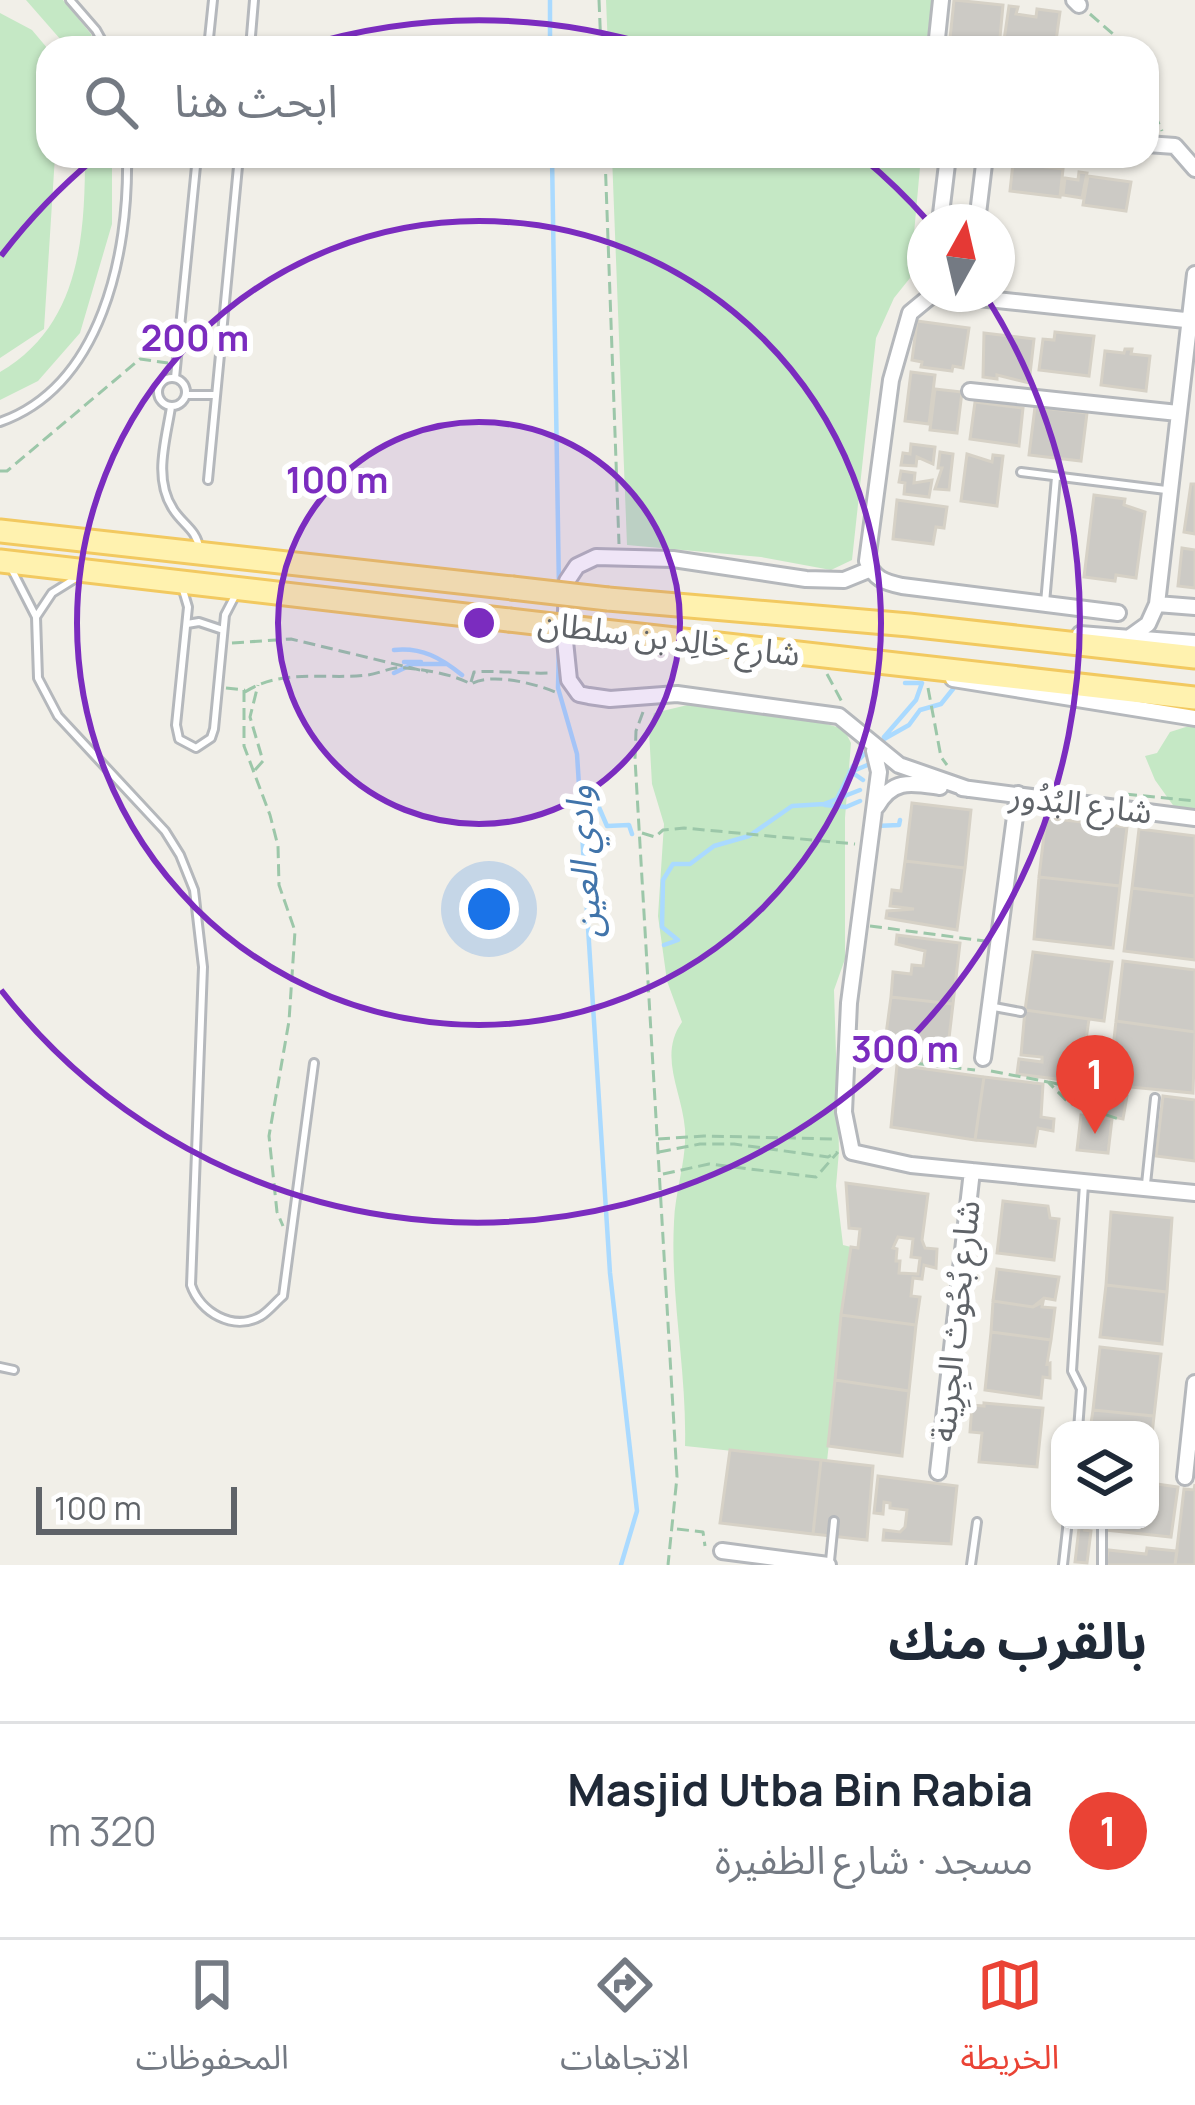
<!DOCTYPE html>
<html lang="ar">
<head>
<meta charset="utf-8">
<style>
	body { margin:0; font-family:Manrope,"Noto Sans Arabic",sans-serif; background:#f6f6f7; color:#1f2937; direction:rtl }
	.controls { position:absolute; right:36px; bottom:36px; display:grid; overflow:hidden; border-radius:24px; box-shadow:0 3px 9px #0004 }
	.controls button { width:108px; height:108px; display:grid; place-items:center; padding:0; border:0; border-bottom:3px solid #e0e1e3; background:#fff; color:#1f2937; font:60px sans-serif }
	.compass { position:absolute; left:907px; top:204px; width:108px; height:108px; border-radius:50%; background:#fff; box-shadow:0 3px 9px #0004; rotate:8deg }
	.scale { position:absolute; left:36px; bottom:30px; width:201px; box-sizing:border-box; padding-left:12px; border:6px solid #5f6368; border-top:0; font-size:33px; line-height:42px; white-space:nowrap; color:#5f6368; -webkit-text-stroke:9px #fff; paint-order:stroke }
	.you { position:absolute; left:489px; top:909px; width:42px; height:42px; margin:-30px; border:9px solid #fff; border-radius:50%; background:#1a73e8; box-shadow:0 0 0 18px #1a73e833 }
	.badge { display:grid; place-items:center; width:78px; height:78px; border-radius:50%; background:#ea4335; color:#fff; font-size:39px; font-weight:700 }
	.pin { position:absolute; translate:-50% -99px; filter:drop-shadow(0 3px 6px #0008) }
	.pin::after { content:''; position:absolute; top:63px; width:42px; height:36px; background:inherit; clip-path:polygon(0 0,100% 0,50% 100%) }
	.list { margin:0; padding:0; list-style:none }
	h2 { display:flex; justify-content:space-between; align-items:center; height:156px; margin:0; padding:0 48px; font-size:51px }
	h2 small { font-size:39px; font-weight:400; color:#747a83 }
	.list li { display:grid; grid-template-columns:78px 1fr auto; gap:36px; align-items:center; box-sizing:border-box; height:216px; padding:0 48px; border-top:3px solid #e0e1e3 }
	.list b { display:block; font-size:45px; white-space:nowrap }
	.list p { margin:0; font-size:39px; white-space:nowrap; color:#747a83 }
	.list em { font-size:39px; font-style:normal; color:#747a83 }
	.icon { flex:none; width:66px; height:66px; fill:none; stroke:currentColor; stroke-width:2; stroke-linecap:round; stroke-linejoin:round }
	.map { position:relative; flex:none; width:1195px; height:1565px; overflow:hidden; direction:ltr }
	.search { position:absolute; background:#fff; box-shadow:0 3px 9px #0004; left:36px; right:36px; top:36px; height:132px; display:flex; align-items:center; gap:30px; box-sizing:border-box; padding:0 42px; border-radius:36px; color:#747a83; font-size:45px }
	.sheet { height:372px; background:#fff }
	nav { display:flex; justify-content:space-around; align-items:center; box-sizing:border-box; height:168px; border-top:3px solid #e0e1e3; background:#fff; font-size:33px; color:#747a83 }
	nav a { display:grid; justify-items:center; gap:6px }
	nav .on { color:#ea4335 }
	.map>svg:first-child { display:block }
</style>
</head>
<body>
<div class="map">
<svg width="1195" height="1565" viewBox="0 0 1195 1565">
	<rect width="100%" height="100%" fill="#f1efe8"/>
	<path fill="#c5e8c5" d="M26,0h37l28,34 4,14h-27z
		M606,0h326l-6,48h-318z
		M0,13l32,17 16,19v107h7l-11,173 -44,29z
		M85,156h27v68l-32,109 -42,48 -38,19v-28c79,-46 85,-133 85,-216z
		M612,156h309l-11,122 -16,20 -18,40 -24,222 -21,10 -70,-13 -134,-12z
		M696,703l106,14 42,12 7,14 -6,75v141l-11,31 5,161 -3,35 7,59 8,2 -24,214 -142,-15c2,-75 -15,-150 -11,-224 1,-31 13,-63 11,-93 -3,-38 -27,-73 -3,-107l-15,-41 -9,-65 6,-92 -12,-40 -3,-53 5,-18z
		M1189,726h6v84l-20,-2 -20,-28 -10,-24 12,-3 13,-21z"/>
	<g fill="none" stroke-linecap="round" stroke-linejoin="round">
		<path stroke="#aadaff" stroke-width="4.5" d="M550,0v48
			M552,156l7,433
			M559,642l-1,46 19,66 33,519 27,238 -16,54
			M394,650c28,-3 47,8 68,25
			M404,662h17
			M394,673l19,-9h33
			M884,737l32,-37 6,-17h-17
			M877,743l32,-18 11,-15 21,-6 12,-15
			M850,771l13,9
			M853,771l17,-7
			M580,796l15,2 12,28 22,-1 3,9
			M837,799l23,-9
			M825,805l21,2 14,-6
			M876,826l23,-1 1,-5
			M664,945l14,-5 -16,-13 1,-47 10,-16h17l24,-18 35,-10 43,-30 32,-2 13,-5 16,-33 15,-16"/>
	</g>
	<path fill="#cccac5" stroke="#d6d1c6" stroke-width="3" fill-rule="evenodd" d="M954,0l49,5 -4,43h-50z
		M1009,6l9,1 -2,7 20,3 1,-8 23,3 -5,36 -52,-1z
		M1013,163l50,6 -3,28 -50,-6z
		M1079,172l8,1 -5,25 -19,-3 2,-17 13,2z
		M1088,176l43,6 -5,29 -43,-6z
		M917,321l52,7 -6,40 -10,-2 -1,5 -31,-4 1,-5 -10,-2z
		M1055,332l39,4 -5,40 -50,-6 4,-31 11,1z
		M984,333l50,6 -5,44 -32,-8v4l-14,-2z
		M1125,349h7l-1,5 19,2 -4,35 -45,-6 4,-34 19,2z
		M911,372l24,3 -6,49 -24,-3z
		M935,389l27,3 -5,41 -27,-3z
		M975,402l48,6 -4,38 -49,-7z
		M1035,407l52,6 -6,48 -52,-6z
		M911,444l24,3 -2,17 -16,-7 -1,9 -15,-1 2,-12 7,1z
		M940,452l13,2 -4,36 -14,-1 7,-21h-4z
		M967,454l25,8 1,-7 10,1 -6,50 -36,-5z
		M901,471l14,2 -1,10 18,-3 -3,17 -25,-3 1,-11 -6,-1z
		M1191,484h4v50l-11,-2z
		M1094,495l31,4 -1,6 21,7 -9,66 -20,-3 -1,6 -31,-4z
		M897,500l50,7 -3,21 -8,-1 -3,17 -40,-5z
		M1182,548l13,2v38l-17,-2z
		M912,803l59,7 -6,58 -60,-7z
		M1046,818l81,9 -7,59 -81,-9z
		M1139,829l56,7v60l-63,-8z
		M905,861l60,7 -8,62 -71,-12 1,-7 27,-2 -24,-3 2,-16 9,1z
		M1039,877l81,9 -7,62 -79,-9z
		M1132,888l63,8v64l-71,-9z
		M897,935l63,8 -7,61 -62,-7 2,-25 18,2 1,-9 11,1 2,-15 -29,-7z
		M1033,952l79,10 -8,59 -79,-11z
		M1123,961l72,9v62l-79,-11z
		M891,997l62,7 -7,60 -63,-7z
		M1025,1010l64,9 -9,63 -63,-8 2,-15 23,3v-5l-21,-2z
		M1116,1021l79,11 -2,61 -84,-8z
		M897,1065l87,12 -9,63 -84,-13z
		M984,1077l59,7 -2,33 13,2 -1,12 -15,-3 -3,18 -60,-6z
		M1105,1092l22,4 -4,23 -23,-5z
		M1163,1096l32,4v61l-39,-5z
		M1081,1115l31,4 -4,34 -31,-3z
		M846,1183l82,11 -6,46 3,8 12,1 -1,19 -12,-3 -2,14 -9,-1 -2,18 9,1 -4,28 -75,-10 10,-68 7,1 2,-19 -11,-1zM898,1237l15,2 -2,18 9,1 -2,16 -19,-1 1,-12h-4l1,-12 -4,-1z
		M1003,1201l45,5 2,12 9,1 -5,41 -57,-7z
		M1111,1212l61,6 -5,74 -61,-7z
		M997,1269l62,8 -4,23 -11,-2 -11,9 -40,-6z
		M1106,1285l61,7 -5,52 -62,-7z
		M993,1301l40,6 10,-5 -1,5 13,1 -4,32 -60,-8z
		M841,1315l75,10 -7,66 -74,-11z
		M991,1332l60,8 -4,24 3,-1v15l-7,-1 -2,21 -56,-8z
		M1100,1347l61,7 -7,62 -61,-6z
		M835,1380l74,11 -7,65 -74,-10z
		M984,1403l59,5 -6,59 -58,-5 3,-29 -12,-1 2,-27 12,1z
		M1093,1410l61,6 -4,37v-23h-60z
		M730,1450l91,10 -8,74 -93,-11z
		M821,1460l52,6 -6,74 -54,-6z
		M878,1476l79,10 -6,58 -68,-4 1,-10 16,2 5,-5 2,-17 -17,-2v-5l-6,-1 -1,12 -9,-1z
		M1150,1483l28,4 -7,50 -66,-7 2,-10h43z
		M1195,1484v81h-20l9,-76 10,1z
		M1080,1520h10l-5,10 6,1 -4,32 -12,-1z
		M1147,1548l30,3 -2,14h-69l2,-15 38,4z"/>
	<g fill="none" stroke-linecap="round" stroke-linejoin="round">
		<g stroke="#b5b8bc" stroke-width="12">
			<path id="lane" d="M70,0l26,30 10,18
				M208,48l5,-48
				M250,48l4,-48
				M158 392a14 14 0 1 1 28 0a14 14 0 1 1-28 0Z
				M175,378l22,-222
				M186,395h30
				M171,407c-5,33 -18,71 2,102 9,15 24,21 26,39
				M0,422c102,-36 129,-169 127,-266
				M1021,472l145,18
				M208,480l31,-324
				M11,568l25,49 2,61 20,38 107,115 15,24 14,35 9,77 -12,318c9,27 42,47 70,31 8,-5 15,-14 22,-20l31,-233
				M183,590l5,17 -12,118 3,14 17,9 15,-10 3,-9 11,-114 12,-23
				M1045,603l11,-126
				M36,617l16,-24 24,-15
				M187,624l12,-2 24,8
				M994,1007l27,5
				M1146,1184l9,-86
				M0,1367l14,3
				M1078,1430l3,-41 -9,-18 12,-187
				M830,1561l4,-40
				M971,1565l6,-43
				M1063,1565l5,-45
				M1102,1565v-45"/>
		</g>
		<g stroke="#b5b8bc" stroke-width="20">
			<path id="street" d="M1074,0l5,5
				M936,48l5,-48
				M1147,144l28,2 20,23
				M940,222l8,-66
				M977,222l8,-66
				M933,294l-23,19 -19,67 -24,181c7,18 17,21 35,25l216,27
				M940,294l255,27
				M970,391l208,22
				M871,569l-27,11 -38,-1 -133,-20 -77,-2 -19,9 -10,15 -2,60 4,39 10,14 10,2 21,3 67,-5 162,22 60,49 69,24
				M1157,604l38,3
				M1080,634l115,9
				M1130,637l18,-13 9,-20 38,-330
				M953,679l242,39
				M874,751l5,21 -30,231 -5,109 8,40 59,13 284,28
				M962,788l233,30
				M877,806c16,-28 35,-23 63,-19
				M983,1058l35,-264
				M938,1472l34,-301
				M1185,1477l10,-94
				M722,1551l106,14"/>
		</g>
		<g stroke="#f2c960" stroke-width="27">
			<path id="primary" d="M0,531l512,57
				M0,561l509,59
				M608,599l301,26 286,32
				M604,631l591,67"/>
		</g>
		<path stroke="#9cc7a9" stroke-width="3" stroke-dasharray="12 6" stroke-linecap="butt" d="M599,0l2,48
			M1090,14l39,34
			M1147,97l15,34
			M605,156l14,388
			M0,471h7l133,-112 28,4
			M232,643l59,-4 137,33
			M827,674l15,28
			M471,682l3,-10c24,-2 49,2 76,1
			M226,688l18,2v56l26,69 8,31 1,39 16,46 -6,90 -20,115 8,76 6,14
			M928,688l13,69 6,8
			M245,692c37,-24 82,-12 123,-17 13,-2 24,-9 38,-7 21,2 46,6 65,16 21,-12 67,0 89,10
			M643,712l-7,19 -1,28 42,718 -9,88
			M255,770l8,-9 -13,-44 8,-32
			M1125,794l70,7
			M642,833l13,4 8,-7 21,-2 171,16
			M870,926l115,15
			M860,1057l115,13
			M991,1071l57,11 21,21 53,17
			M1049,1082l39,9h38
			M1084,1111l9,-7 5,-14
			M658,1139l46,-3 130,3
			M659,1152l41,-8h34l94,13 9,-5
			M663,1174l46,-10 107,13 22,-25
			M677,1529l26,3 2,14"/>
		<use href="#lane" stroke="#fff" stroke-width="6"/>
		<use href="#street" stroke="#fff" stroke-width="14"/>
		<use href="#primary" stroke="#fff2af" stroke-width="21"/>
		<g stroke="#f2c960" stroke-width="27" stroke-linecap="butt">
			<path id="primary-bridge" d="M512,588l96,11
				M509,620l95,11"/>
		</g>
		<use href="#primary-bridge" stroke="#fff2af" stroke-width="21"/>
	</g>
	<circle cx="479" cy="623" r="201" fill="#7b2cbf" fill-opacity=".12"/>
	<g fill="none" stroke="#7b2cbf" stroke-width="6">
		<circle cx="479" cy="623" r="201"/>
		<circle cx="479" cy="623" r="402"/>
		<path d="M1 256A603 603 0 0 1 95 158M298 48A603 603 0 0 1 660 48M863 158A603 603 0 0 1 927 220M985 295A603 603 0 0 1 1 990"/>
	</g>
	<g text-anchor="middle" stroke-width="12" stroke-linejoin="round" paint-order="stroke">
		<g font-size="33" fill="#5f6368" stroke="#fff">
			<text transform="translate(669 638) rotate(7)" y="12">شارع خالِد بن سلطان</text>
			<text transform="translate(1081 803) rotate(7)" y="12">شارع البُدُور</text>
			<text transform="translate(955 1321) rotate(-84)" y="12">شارع بُحُوث الجِرِينة</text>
		</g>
		<g font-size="36" font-style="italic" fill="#4174aa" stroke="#fff">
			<text transform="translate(583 862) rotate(-94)" y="13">وادي العين</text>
		</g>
	</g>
	<circle cx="479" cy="623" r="18" fill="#7b2cbf" stroke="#fff" stroke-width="6"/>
	<g font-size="36" text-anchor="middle" font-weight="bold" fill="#7b2cbf" stroke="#fff" stroke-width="12" stroke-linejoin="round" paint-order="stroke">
		<text x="195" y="351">200 m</text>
		<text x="337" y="493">100 m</text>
		<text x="905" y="1062">300 m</text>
	</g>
</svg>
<div class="controls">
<button><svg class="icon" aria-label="layers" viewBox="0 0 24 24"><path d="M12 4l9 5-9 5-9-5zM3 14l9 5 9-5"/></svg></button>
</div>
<svg class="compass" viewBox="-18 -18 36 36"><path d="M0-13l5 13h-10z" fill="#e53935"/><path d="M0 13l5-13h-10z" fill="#747a83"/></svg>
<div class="scale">100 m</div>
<div class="you"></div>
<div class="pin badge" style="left:1095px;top:1134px">1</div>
<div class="search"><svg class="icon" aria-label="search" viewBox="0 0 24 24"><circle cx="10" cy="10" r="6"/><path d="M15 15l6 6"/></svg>ابحث هنا</div>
</div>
<section class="sheet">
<h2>بالقرب منك<small></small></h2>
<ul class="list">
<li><span class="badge">1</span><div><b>Masjid Utba Bin Rabia</b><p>مسجد · شارع الظفيرة</p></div><em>320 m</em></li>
</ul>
</section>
<nav>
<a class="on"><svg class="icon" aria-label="map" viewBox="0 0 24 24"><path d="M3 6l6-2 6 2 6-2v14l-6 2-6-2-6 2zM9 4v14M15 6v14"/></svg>الخريطة</a>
<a><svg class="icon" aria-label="directions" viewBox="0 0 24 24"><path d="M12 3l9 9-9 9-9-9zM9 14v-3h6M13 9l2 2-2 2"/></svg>الاتجاهات</a>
<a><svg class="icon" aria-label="saved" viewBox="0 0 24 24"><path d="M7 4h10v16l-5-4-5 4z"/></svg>المحفوظات</a>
</nav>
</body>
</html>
